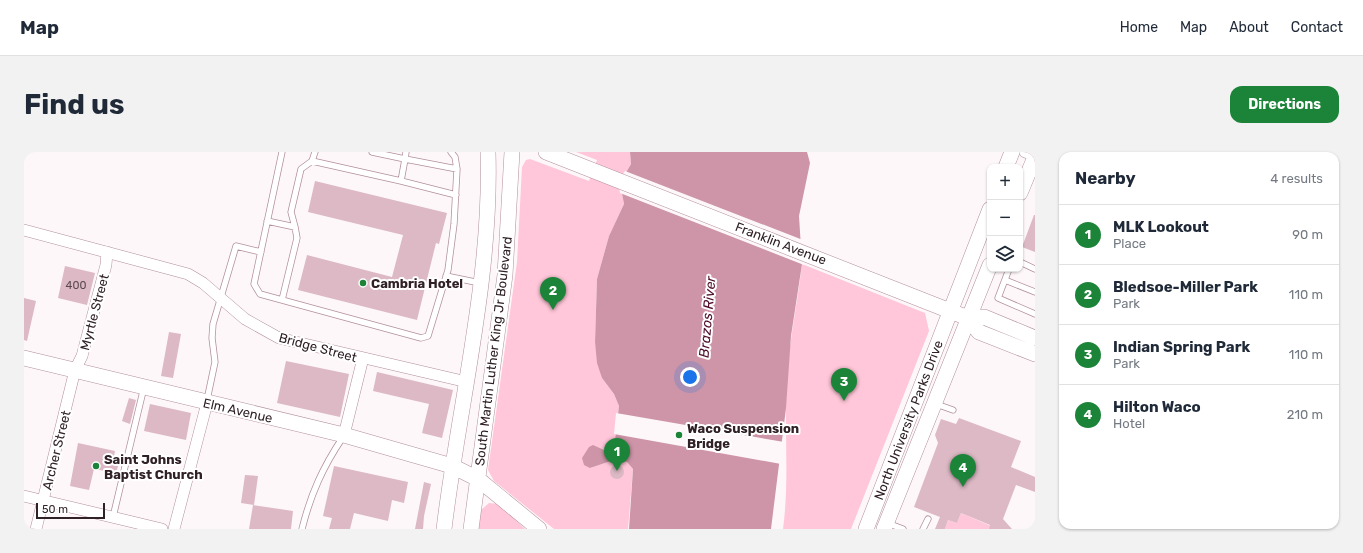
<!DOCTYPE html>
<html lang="en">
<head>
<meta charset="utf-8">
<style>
	body { margin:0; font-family:Rubik,sans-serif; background:#f2f2f3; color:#1f2937 }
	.controls { position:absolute; right:12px; top:12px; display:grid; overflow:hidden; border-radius:8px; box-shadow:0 1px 3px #0004 }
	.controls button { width:36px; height:36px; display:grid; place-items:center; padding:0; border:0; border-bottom:1px solid #e0e1e3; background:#fff; color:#1f2937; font:20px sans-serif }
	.scale { position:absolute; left:12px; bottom:10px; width:69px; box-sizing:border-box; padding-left:4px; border:2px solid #2f2126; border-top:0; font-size:11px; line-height:14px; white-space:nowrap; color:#2f2126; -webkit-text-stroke:3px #fff; paint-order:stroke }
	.you { position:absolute; left:666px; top:225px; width:14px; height:14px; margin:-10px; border:3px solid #fff; border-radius:50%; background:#1a73e8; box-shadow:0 0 0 6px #1a73e833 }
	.badge { display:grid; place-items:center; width:26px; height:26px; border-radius:50%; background:#1c8439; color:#fff; font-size:13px; font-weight:700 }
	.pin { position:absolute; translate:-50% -33px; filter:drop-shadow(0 1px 2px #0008) }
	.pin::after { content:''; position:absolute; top:21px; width:14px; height:12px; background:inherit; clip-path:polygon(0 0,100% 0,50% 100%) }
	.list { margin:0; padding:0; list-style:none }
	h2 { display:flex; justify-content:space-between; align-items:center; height:52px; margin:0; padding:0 16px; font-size:17px }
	h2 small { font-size:13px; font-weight:400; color:#747a83 }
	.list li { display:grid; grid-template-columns:26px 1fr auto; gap:12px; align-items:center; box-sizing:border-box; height:60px; padding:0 16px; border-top:1px solid #e0e1e3 }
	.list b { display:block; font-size:15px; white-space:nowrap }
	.list p { margin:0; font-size:13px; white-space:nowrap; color:#747a83 }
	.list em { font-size:13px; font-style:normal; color:#747a83 }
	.icon { flex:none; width:22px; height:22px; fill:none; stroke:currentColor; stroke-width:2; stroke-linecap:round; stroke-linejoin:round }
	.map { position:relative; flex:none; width:1011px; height:377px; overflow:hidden; border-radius:12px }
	header { display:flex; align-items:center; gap:24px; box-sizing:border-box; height:56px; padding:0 20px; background:#fff; border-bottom:1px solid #e0e1e3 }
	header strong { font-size:19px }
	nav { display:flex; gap:22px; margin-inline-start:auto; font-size:14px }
	.intro { display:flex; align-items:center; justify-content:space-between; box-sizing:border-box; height:96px; padding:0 24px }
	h1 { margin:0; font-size:28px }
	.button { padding:10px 18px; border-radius:12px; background:#1c8439; color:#fff; font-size:14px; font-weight:700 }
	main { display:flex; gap:24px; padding:0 24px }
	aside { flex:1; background:#fff; border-radius:12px; box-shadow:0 1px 3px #0004 }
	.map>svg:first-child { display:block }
</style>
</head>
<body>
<header>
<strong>Map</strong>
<nav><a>Home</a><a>Map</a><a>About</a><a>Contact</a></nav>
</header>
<div class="intro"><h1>Find us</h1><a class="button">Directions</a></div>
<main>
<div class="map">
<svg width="1011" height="377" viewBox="0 0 1011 377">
	<rect width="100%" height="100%" fill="#fef7f9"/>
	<path fill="#ffc7d9" d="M552,0h54l1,12 -11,19 4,21 -15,32 -12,43 -2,63 7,36 12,16 5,12 -4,34 -5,8 -5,2 -15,18 24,-8 13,2 6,7 -5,60h-74l-60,-48 -6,-11 29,-208 5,-95 4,-7 4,-1 59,22 8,-21z
		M778,112l123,49 4,18 -78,198h-68c6,-45 2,-89 3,-134 1,-44 11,-88 16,-131z
		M465,351l10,1 26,25h-49l5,-19z
		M937,361l30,13 -1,3h-45l3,-9 9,3z"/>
	<path fill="#cd95a7" d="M606,0h177l3,11 -11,53 3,48 -11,72 -5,72 -15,121h-142l4,-60 -6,-7 -13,-2 -24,8 -6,-3 -2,-7 7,-11 4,-2 11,5 6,-2 5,-8 4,-34 -5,-12 -12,-16 -5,-15 -2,-21 2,-63 12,-43 15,-32 -4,-21 11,-19z"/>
	<path fill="#fef7f9" d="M601,19l178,69 1,25 -184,-72 -2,-11z
		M592,261l168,29 -3,22 -167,-30z"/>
	<path fill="#dcb9c4" d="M291,29l132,32 -8,31 -3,-1 -19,77 -119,-30 9,-35 85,22 11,-42 -95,-23z
		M1010,63h1v37l-13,-5z
		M41,114l30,7 -8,32 -29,-7z
		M0,146l12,3 -9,40 -3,-1z
		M145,180l12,2 -8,44 -12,-2z
		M262,209l63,13 -9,43 -63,-14z
		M353,220l76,18 -11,48 -20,-5 7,-29 -56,-13z
		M105,246l7,2 -6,24 -8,-3z
		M126,252l41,9 -5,27 -42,-9z
		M935,266l62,23 -10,26 24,10v15l-19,-7 -13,34 9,10h-23l1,-4 -29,-12 -4,10 -9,-3 -3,9h-10l5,-12 -26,-10 24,-64 -3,-8 6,-16 15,5z
		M54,291l37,8 -2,11 6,1 -3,10 -22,-4 -5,21 -19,-4z
		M586 320a7 7 0 1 1 14 0a7 7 0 1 1-14 0Z
		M310,314l74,16 -4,21 -12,-3 -4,21 -34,-8 -4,16h-21l3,-11 -9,-2z
		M221,323l13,1 -4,29 -13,-2z
		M400,330l7,2 -7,32 -1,13h-8z
		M229,353l40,6 -2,18h-42z"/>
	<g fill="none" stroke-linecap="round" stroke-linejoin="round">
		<g stroke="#b1909a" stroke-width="7">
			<path id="lane" d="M258,0l-28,132 6,10 161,44 7,-2 20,-66 6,-46 3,-55 -2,-12 -4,-5
				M348,0l33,7 1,-7
				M288,9l89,20
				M432,43l-55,-14 4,-22 52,10
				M243,69l28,6 2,11 -15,62
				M271,75l-4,-15 10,-43 11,-8 3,-9
				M996,110l15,7
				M985,117l-11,29 37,16
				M422,124l34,7
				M981,128l30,12
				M183,248l8,-38 -3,-24 1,-14 23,-78 25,6
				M912,252l17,6
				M89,365l31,-130
				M863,371l16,6
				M278,377c9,-36 21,-62 41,-92
				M899,377l5,-10"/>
		</g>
		<g stroke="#b1909a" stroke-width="12">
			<path id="street" d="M1001,0l10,4
				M0,78l164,44 15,9 42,36 34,19 188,44
				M320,283l19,-77
				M0,344l138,33
				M12,377l39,-159 7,-14 24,-91 1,-13
				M150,377l33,-126"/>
		</g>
		<g stroke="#b1909a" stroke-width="16">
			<path id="secondary" d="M522,0l422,166 16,-1 51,21
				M982,15l6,-15
				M996,41l15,-36
				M944,166l11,14 56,22
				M0,206l320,77 108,31 26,13 61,50
				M420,377c15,-125 48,-251 44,-377
				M447,377l34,-254 7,-123
				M842,377l124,-320
				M860,377l106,-264"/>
		</g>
		<use href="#lane" stroke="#fff" stroke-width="5.5"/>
		<use href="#street" stroke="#fff" stroke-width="11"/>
		<use href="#secondary" stroke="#fff" stroke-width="15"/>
	</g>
	<g fill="#1c8439" stroke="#fff" stroke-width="1.5">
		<circle cx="339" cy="131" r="4"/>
		<circle cx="655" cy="283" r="4"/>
		<circle cx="72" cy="314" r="4"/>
	</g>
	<g text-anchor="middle" stroke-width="4" stroke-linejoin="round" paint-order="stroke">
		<g font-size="11" fill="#5a474e">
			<text x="52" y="137">400</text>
		</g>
		<g font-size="13" fill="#2f2126" stroke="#fff">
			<text transform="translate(757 91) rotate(21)" y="5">Franklin Avenue</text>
			<text transform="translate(70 160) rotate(-75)" y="5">Myrtle Street</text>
			<text transform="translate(294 195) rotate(15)" y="5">Bridge Street</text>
			<text transform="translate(469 199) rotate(-83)" y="5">South Martin Luther King Jr Boulevard</text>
			<text transform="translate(214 258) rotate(13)" y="5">Elm Avenue</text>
			<text transform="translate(884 268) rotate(-69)" y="5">North University Parks Drive</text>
			<text transform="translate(32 298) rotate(-76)" y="5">Archer Street</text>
		</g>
		<g font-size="13" font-weight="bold" fill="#2f2126" stroke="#fff" text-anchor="start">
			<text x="347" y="136">Cambria Hotel</text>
			<text x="663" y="281">Waco Suspension<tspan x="663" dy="15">Bridge</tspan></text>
			<text x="80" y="312">Saint Johns<tspan x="80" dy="15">Baptist Church</tspan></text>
		</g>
		<g font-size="14" font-style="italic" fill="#4f0d2b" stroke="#fff">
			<text transform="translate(683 165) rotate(-85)" y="5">Brazos River</text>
		</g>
	</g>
</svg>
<div class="controls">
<button>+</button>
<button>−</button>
<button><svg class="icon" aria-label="layers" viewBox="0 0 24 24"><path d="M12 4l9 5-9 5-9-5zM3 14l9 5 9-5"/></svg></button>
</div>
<div class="scale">50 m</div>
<div class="you"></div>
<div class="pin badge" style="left:593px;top:319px">1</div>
<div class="pin badge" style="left:529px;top:158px">2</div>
<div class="pin badge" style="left:820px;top:249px">3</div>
<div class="pin badge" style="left:939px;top:335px">4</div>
</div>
<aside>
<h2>Nearby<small>4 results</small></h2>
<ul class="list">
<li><span class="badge">1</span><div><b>MLK Lookout</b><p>Place</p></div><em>90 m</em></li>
<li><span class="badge">2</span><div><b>Bledsoe-Miller Park</b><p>Park</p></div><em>110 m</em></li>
<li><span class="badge">3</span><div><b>Indian Spring Park</b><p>Park</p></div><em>110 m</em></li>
<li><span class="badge">4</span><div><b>Hilton Waco</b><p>Hotel</p></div><em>210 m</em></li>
</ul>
</aside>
</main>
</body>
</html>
